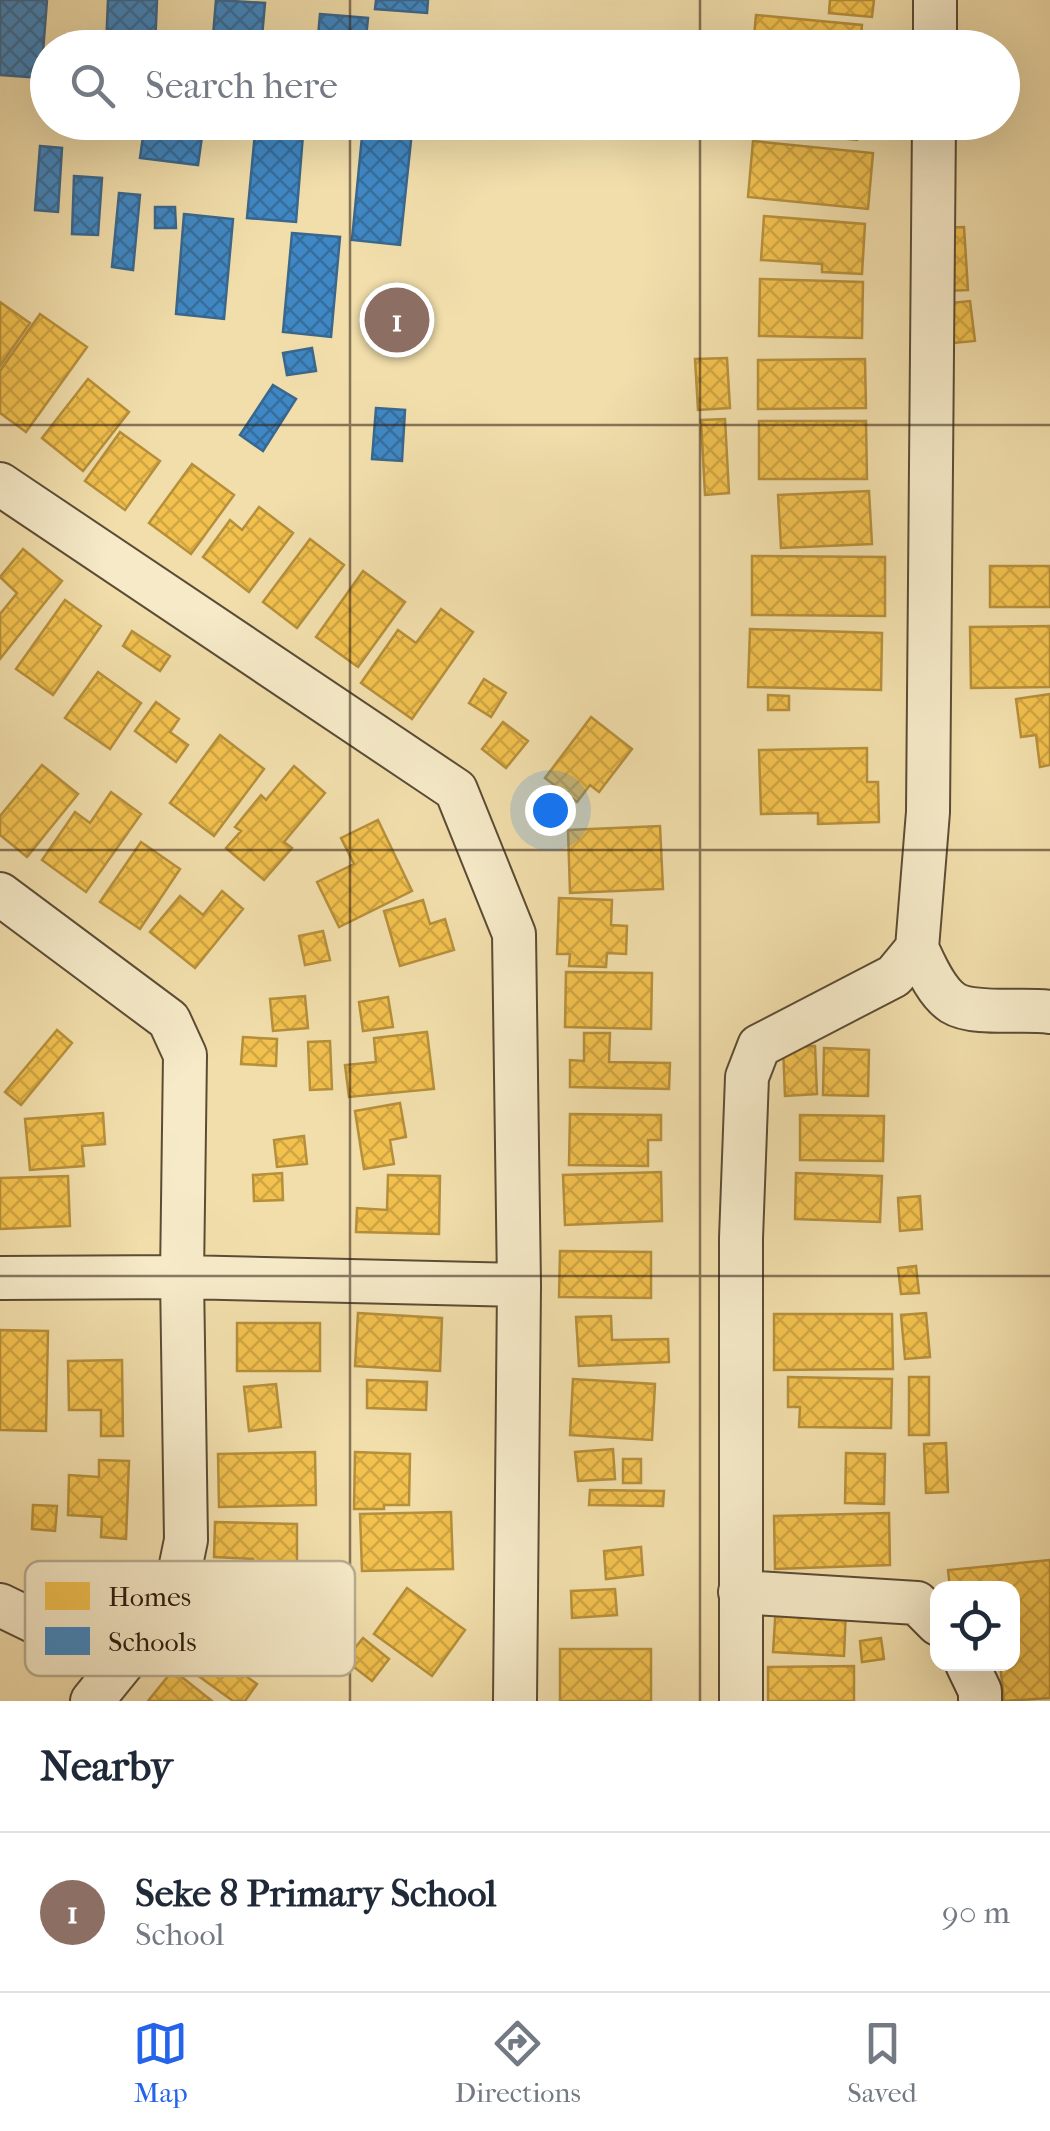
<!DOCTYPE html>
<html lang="en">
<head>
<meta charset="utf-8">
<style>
	body { margin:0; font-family:"IM FELL French Canon",serif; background:#f2f2f3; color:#1f2937 }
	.controls { position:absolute; right:30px; bottom:30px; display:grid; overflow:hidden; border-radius:20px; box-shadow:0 10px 40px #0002 }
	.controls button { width:90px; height:90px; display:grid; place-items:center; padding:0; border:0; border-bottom:2px solid #e0e1e3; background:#fff; color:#1f2937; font:50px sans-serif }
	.you { position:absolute; left:550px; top:810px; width:35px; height:35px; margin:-25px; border:8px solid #fff; border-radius:50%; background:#1a73e8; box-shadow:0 0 0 15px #1a73e833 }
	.badge { display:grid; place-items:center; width:65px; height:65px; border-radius:50%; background:#2563eb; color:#fff; font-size:32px; font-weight:700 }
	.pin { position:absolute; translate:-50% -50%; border:5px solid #fff; box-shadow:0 2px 10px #0006 }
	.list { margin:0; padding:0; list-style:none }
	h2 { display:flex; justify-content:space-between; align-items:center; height:130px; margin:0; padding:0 40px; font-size:42px }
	h2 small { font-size:32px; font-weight:400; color:#747a83 }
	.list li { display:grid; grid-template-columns:65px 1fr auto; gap:30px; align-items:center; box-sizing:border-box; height:160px; padding:0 40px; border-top:2px solid #e0e1e3 }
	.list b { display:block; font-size:38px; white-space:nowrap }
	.list p { margin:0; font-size:32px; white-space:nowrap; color:#747a83 }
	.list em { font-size:32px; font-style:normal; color:#747a83 }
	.icon { flex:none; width:55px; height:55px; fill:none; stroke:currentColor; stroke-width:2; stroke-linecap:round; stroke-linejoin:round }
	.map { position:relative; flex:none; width:1050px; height:1701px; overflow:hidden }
	.search { position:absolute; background:#fff; box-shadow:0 10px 40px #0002; left:30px; right:30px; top:30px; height:110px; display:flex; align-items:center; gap:25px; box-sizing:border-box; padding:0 35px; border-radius:55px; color:#747a83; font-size:38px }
	.sheet { height:290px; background:#fff }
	nav { display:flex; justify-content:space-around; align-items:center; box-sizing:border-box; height:140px; border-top:2px solid #e0e1e3; background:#fff; font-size:28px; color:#747a83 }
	nav a { display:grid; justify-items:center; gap:5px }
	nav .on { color:#2563eb }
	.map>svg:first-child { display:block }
</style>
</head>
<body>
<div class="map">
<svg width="1050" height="1701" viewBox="0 0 1050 1701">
	<defs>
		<pattern id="homes-cross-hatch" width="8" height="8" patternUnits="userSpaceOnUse" patternTransform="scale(2.5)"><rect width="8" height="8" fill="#f2c14e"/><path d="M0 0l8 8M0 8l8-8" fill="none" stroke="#d0a543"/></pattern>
		<pattern id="schools-cross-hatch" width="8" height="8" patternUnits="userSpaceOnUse" patternTransform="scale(2.5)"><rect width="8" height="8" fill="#3f88c5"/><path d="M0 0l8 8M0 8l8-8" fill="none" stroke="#356e9e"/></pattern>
	</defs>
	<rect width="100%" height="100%" fill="#f1deab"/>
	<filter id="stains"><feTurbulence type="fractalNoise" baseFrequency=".002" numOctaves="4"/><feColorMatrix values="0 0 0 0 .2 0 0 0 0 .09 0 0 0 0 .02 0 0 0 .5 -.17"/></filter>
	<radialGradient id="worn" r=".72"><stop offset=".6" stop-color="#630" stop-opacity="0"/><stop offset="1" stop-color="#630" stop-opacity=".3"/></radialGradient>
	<path fill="url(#homes-cross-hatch)" stroke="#b68f3b" stroke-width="2.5" d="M830,0h44l-2,17 -43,-4z
		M756,15l106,10 -2,23h-107z
		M749,122h110l-2,18 -108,-11z
		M753,141l120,12 -5,56 -120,-12z
		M764,216l101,8 -3,50 -40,-2v-8l-61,-4z
		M964,227l4,63 -23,1 -5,-63z
		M760,279l103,3 -1,56 -103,-2z
		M970,301l5,40 -21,2 -5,-40z
		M0,302l30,21 -30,43z
		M40,314l47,33 -61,85 -26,-19v-42z
		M727,358l3,50 -32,2 -3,-51z
		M865,359l1,49 -108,1v-49z
		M88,379l41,33 -46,59 -41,-33z
		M725,419l4,74 -24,2 -4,-75z
		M759,421h107l1,58h-108z
		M120,432l40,29 -35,49 -40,-29z
		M192,464l42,31 -43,59 -42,-31z
		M869,491l3,53 -91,4 -3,-53z
		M259,507l34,26 -44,59 -46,-35 27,-37 12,10z
		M310,539l34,26 -47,63 -34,-26z
		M23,549l39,32 -62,78v-45l17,-21 -17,-16z
		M752,556l133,1v59l-133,-1z
		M990,566h60v41h-60z
		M363,571l42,31 -47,65 -42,-30z
		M65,600l36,26 -48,69 -37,-26z
		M441,609l32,23 -61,87 -51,-36 37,-53 18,13z
		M1050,626v61l-79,1 -1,-61z
		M750,629l132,4 -1,57 -133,-3z
		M132,631l38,25 -10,15 -37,-25z
		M98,672l43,31 -31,46 -45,-31z
		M484,679l22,14 -15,24 -22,-14z
		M1050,694v71l-10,2 -4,-32 -15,2 -5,-38z
		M768,695l21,1v14h-21z
		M156,702l23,17 -9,13 18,13 -12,17 -41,-31z
		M591,717l41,32 -33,43 -9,-7 -13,17 -32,-24z
		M503,722l25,19 -22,27 -24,-19z
		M220,735l44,34 -50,67 -44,-33z
		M867,748v34h11l1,40 -61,2v-11l-57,1 -2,-64z
		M42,765l36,29 -51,63 -27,-22v-19z
		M294,766l31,27 -41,49 8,6 -28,32 -38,-32 15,-17 -6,-4 26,-32 5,5z
		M111,792l30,22 -55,78 -44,-32 33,-48 15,11z
		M378,820l34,71 -73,36 -22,-45 37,-18 -13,-26z
		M660,826l3,63 -93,4 -2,-63z
		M141,842l39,27 -40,60 -40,-27z
		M222,891l21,18 -48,59 -45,-36 30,-36 23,19z
		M559,898l53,2 -1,25 16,1 -1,28 -19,-1 -1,14 -37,-1 1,-12h-13z
		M423,900l7,24 15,-5 9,31 -54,16 -16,-55z
		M323,931l7,29 -25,5 -6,-29z
		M566,972l86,1 -1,56 -86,-2z
		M305,996l3,32 -35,3 -3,-32z
		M388,997l5,30 -30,4 -4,-29z
		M57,1030l15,13 -51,62 -16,-13z
		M427,1032l7,57 -85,8 -4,-32 31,-3 -2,-24z
		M584,1033h26l-1,29 61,1 -1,26 -99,-2v-27l14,1z
		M243,1037l34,2 -1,27 -35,-2z
		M330,1041l2,48 -22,1 -2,-48z
		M815,1046l2,48 -32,2 -2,-49z
		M824,1048l45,2 -1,46 -45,-1z
		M400,1103l6,34 -16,3 4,24 -30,5 -9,-58z
		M103,1113l2,31 -23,2 2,20 -54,4 -5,-51z
		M570,1114l91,1v25h-13v26l-79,-1z
		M800,1115l84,1 -1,45 -83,-1z
		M304,1136l3,28 -30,3 -3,-27z
		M661,1172l1,49 -97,4 -2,-50z
		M282,1173l1,27 -29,1 -1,-26z
		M796,1173l86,3 -2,46 -85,-3z
		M388,1175l52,1 -1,58 -83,-2 1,-24 30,2z
		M68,1176l2,50 -70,3v-51z
		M920,1196l2,33 -22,2 -2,-33z
		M560,1251l91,1v46l-92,-1z
		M916,1266l3,27 -18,1 -3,-26z
		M358,1313l84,5 -2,53 -85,-5z
		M926,1313l4,44 -25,2 -4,-44z
		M774,1314h118l1,55 -119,1z
		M611,1316l1,24 56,-1 1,23 -90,4 -3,-49z
		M237,1323h83v48h-83z
		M0,1330l48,1 -2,100 -46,-1z
		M122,1360l1,76h-22v-26h-32l-1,-49z
		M788,1377l104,2 -1,49 -92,-1 1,-20h-12z
		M909,1377h20v58h-20z
		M573,1379l82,5 -3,56 -82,-5z
		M367,1380l60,2 -1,28 -59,-2z
		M276,1384l5,43 -32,4 -5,-44z
		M946,1443l2,49 -22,1 -2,-49z
		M613,1449l2,30 -37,2 -3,-29z
		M315,1452l1,53 -97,2 -1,-53z
		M355,1452l55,2 -1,51h-25v4h-30z
		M846,1453l39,1 -1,50 -39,-1z
		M623,1459h18v24h-18z
		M99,1460l30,1 -3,78 -25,-2 1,-20 -34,-2 1,-40 30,2z
		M590,1490l74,1 -1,15 -74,-1z
		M33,1505l24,1 -2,25 -23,-2z
		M451,1512l2,57 -91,2 -2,-57z
		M889,1513l1,52 -115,4 -1,-53z
		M215,1522l82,2v71h-44v-36l-39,-2z
		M641,1547l2,28 -37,4 -2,-28z
		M1050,1560v138l-46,3 -4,-37h12v-76h-62l-2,-18z
		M407,1588l58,42 -33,46 -58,-42z
		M615,1589l2,26 -45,3 -1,-27z
		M776,1605l70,4 -2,47 -71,-4z
		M363,1638l26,21 -17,22 -27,-21z
		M881,1638l3,21 -22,3 -2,-21z
		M202,1645l55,39 -12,17h-12l-47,-34z
		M560,1649h91v52h-91z
		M854,1666v35h-86v-34z
		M173,1670l39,31h-64z"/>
	<path fill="url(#schools-cross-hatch)" stroke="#39678e" stroke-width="2.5" d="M0,0h47l-6,78 -41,-3z
		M108,0h49l-2,48h-49z
		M216,0l49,3 -4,45h-49z
		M376,0h52l-1,13 -52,-4z
		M320,14l48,4 -3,30h-48z
		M145,122h59l-6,43 -58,-7z
		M256,122h48l-8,100 -49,-4z
		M363,126l49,5 -12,114 -48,-5z
		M40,146l22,2 -4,64 -23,-2z
		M74,176l28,2 -4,57 -26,-1z
		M119,193l21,2 -7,75 -21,-3z
		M155,207h20l1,21h-21z
		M184,214l49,5 -9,100 -48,-5z
		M292,233l48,4 -9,100 -48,-5z
		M312,348l4,23 -29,4 -4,-22z
		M273,385l23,14 -33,52 -23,-16z
		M376,408l29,2 -3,51 -30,-2z"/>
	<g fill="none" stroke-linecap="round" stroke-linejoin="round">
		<g stroke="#5c4c35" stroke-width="46">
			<path id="minor" d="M935,48v-48
				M0,484l456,306 58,144 5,351 -4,416
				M0,894l169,126 16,35 -3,222 4,263 -9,44 -55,80 -30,37
				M917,948c8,17 19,44 36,55 21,13 72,5 97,9
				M0,1278l182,-1 337,8
				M740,1592l177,11 21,21
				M0,1605l122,59
				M967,1664l13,27v10
				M741,1701v-463l6,-161 12,-31 135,-70 23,-28 11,-136 6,-690"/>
		</g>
		<use href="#minor" stroke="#f6eac8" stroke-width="42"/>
	</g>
	<path fill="none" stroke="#2b1b0e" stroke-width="2.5" stroke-opacity="0.55" d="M350,0v48M700,0v48M350,122v1579M700,122v1579M0,425h1050M0,850h1050M0,1276h1050"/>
	<rect x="25" y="1561" width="330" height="115" rx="15" fill="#f6eac8" stroke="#b9ac90" stroke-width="2.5"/>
	<rect x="45" y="1582" width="45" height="28" fill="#f2c14e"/>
	<rect x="45" y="1627" width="45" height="28" fill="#3f88c5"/>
	<g font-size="28" fill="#2b1b0e">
		<text x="108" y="1606">Homes</text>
		<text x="108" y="1651">Schools</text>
	</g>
	<rect width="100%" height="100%" filter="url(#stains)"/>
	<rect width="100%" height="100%" fill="url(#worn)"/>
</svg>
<div class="controls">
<button><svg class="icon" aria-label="locate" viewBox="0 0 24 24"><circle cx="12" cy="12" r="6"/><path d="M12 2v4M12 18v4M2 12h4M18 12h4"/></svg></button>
</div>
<div class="you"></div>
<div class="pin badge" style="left:397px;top:320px;background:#8d6e63">1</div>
<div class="search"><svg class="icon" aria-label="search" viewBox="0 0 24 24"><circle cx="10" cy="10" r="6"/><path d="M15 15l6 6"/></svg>Search here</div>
</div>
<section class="sheet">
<h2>Nearby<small></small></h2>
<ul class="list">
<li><span class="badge" style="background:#8d6e63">1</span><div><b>Seke 8 Primary School</b><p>School</p></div><em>90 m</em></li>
</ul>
</section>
<nav>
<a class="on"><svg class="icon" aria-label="map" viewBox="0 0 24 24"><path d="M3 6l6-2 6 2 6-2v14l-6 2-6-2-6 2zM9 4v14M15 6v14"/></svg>Map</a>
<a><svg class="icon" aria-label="directions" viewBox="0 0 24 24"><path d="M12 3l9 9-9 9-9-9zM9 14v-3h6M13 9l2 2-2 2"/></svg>Directions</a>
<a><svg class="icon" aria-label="saved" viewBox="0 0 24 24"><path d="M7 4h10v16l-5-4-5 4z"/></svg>Saved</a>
</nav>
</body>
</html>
